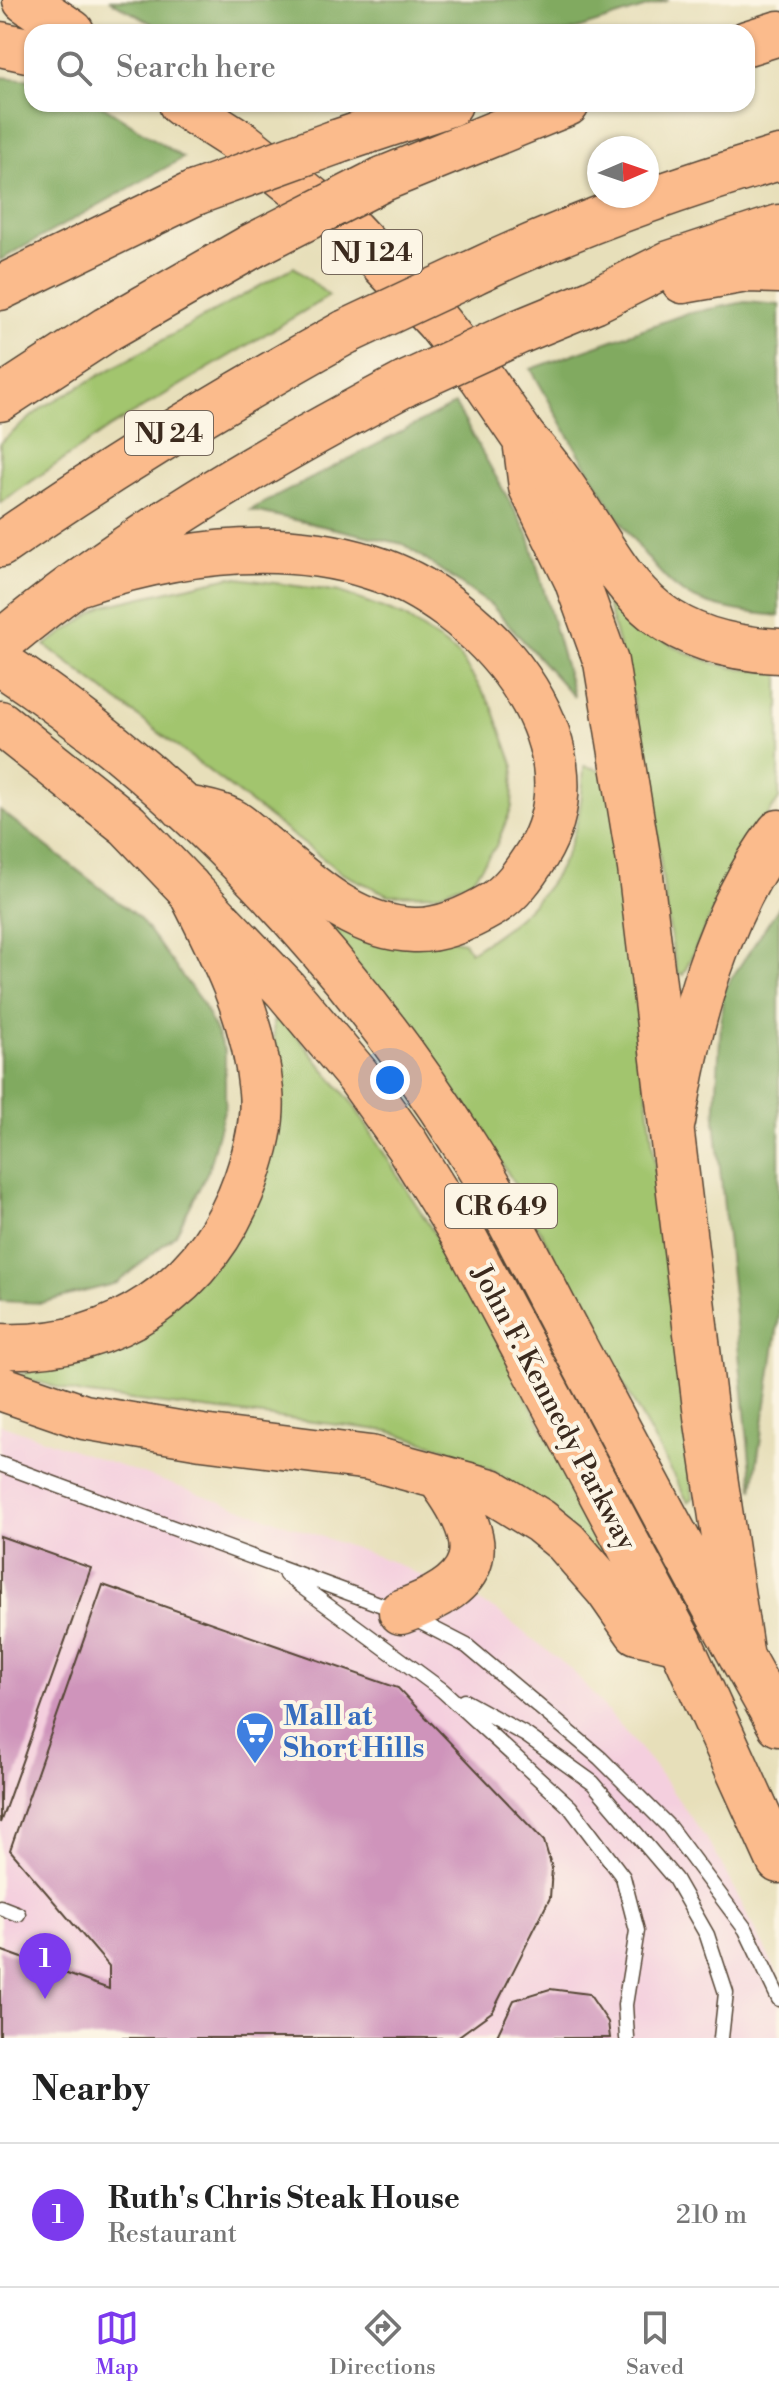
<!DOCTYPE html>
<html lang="en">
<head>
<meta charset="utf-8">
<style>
	body { margin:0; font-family:"Libre Bodoni",serif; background:#f2f2f2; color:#222 }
	.compass { position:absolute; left:587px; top:136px; width:72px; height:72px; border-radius:50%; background:#fff; box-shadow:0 2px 6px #0004; rotate:88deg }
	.you { position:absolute; left:390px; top:1080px; width:28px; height:28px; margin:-20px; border:6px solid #fff; border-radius:50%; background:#1a73e8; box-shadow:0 0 0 12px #1a73e833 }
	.badge { display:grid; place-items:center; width:52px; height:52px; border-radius:50%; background:#7c3aed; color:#fff; font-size:26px; font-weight:700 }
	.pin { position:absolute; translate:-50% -66px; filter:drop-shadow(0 2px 4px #0008) }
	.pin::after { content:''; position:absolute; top:42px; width:28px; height:24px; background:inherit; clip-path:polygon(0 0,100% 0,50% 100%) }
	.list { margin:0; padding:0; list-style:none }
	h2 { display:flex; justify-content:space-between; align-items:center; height:104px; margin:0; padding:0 32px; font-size:34px }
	h2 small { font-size:26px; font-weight:400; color:#767676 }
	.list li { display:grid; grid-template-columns:52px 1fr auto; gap:24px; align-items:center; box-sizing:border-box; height:144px; padding:0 32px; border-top:2px solid #e0e0e0 }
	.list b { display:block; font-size:30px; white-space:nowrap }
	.list p { margin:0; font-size:26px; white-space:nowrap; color:#767676 }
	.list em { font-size:26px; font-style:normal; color:#767676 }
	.icon { flex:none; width:44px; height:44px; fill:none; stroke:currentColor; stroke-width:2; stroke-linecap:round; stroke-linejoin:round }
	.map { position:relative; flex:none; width:779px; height:2038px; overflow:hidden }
	.search { position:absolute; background:#fff; box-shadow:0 2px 6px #0004; left:24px; right:24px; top:24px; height:88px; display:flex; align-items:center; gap:20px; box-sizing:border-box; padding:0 28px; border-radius:24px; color:#767676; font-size:30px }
	.sheet { height:248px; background:#fff }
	nav { display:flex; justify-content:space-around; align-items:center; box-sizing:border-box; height:112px; border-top:2px solid #e0e0e0; background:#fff; font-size:22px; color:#767676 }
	nav a { display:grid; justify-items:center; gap:4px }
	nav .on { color:#7c3aed }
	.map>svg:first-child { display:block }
</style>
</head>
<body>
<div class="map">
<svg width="779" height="2038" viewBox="0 0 779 2038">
	<rect width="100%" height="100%" fill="#fcf5e5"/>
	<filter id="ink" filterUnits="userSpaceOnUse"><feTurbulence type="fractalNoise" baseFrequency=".0125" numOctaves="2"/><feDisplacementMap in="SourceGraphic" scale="16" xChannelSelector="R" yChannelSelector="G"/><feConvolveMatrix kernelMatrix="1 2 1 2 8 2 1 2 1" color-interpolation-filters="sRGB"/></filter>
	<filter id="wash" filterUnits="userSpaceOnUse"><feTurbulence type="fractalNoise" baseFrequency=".006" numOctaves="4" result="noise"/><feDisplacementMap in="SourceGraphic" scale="32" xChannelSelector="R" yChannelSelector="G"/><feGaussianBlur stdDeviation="1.8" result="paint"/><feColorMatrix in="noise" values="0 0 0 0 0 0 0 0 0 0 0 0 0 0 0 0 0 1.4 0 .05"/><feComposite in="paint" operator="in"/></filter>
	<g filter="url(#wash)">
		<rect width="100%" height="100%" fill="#e7dfba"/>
		<path fill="#f4cfde" d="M0,1424l388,136 106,49 78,61 81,94 61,86 65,126v62h-779z"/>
		<path fill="#a2c56e" stroke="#6e7846" stroke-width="2" d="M294,267l35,29 -220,132 -109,75v-60l43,-36z
			M230,577l110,15 64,24 54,38 34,52 22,61 -2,40 -16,39 -24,34 -35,14 -48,1 -46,-21 -298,-229 59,-39z
			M606,601c53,41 104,73 173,70v128l-41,59 -55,117 -6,-3c-12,-59 -17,-119 -25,-178 -10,-66 -27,-129 -46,-193z
			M584,766l26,6 83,726 -5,4 -177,-324 -50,-78 -135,-174 8,-5 130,21 6,10c78,-47 111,-95 114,-186z
			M282,1018l71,86 125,199 142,274 -123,-104 -53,-25 -55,-17 -308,-37 -65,-18 79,-23 66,-30 117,-230 -5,-71z"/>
		<path fill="#81aa61" stroke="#5e6a40" stroke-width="2" d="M109,0h560l-101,32h-401z
			M0,77l32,3v24h68l83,54 -183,102z
			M745,302l34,3v311c-31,-3 -62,-7 -90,-20 -51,-25 -126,-173 -158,-227l154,-55z
			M455,404l73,130 46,163 -82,-91 -89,-62 -153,-34z
			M0,810l139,108 64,86 22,48v54l-17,65 -32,63 -59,49 -76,20 -41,-2z
			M779,907v410l-26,173 -38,-370 8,-129z"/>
		<g id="blocks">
			<path fill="#cf94bb" d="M0,1536l91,32 -91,255z
				M103,1585l295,103 146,153 8,27 -2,30 -57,113 -37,27h-456v-88l109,39v-23l-99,-116z
				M550,1989l39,5 19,28 2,16h-114l18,-38z"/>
		</g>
	</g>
	<g filter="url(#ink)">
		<use href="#blocks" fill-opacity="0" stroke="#554535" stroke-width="2"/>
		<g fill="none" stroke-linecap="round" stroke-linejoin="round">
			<g stroke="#554535" stroke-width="17">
				<path id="service" d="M0,1464l401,148 66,34 133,112 69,69 77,103 33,69
					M286,1575l156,115 128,117 53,70 14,54 -12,74 2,33
					M464,1701l62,34 67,48 82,96 32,56 19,58 -5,45
					M0,1907l18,7"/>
			</g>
			<g stroke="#554535" stroke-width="47">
				<path id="primary" d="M25,0l47,32
					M181,104l61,39 110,88 85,90 44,55 44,64 6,47 45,92 30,83 34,206 66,548 36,242
					M0,663c187,123 347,296 466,484 41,64 73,133 109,200 67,126 134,253 204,377
					M0,723l128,102 157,164 73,87 49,69 60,97 213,400 99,219"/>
			</g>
			<g stroke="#554535" stroke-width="47">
				<path id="motorway" d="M747,43l32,-10
					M0,44l32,7
					M336,142l114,-38
					M383,179l184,-75
					M472,273c99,-47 202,-84 307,-115
					M683,281l63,-11 33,1
					M0,288l195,-95
					M521,331l73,-30 76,-38 109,-36
					M0,399l107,-70 145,-83
					M525,440c94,99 87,203 254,211
					M0,545c112,-78 227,-147 346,-213
					M80,583c92,-30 197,-46 291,-16 106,32 235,173 166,287 -12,19 -25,38 -44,50 -22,13 -52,27 -79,26 -62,-2 -106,-47 -151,-84 -10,-8 -21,-20 -33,-26 -13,-7 -32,-9 -47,-13
					M0,643c123,-103 263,-184 405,-259
					M673,1122c17,-102 43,-205 106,-290
					M0,1346c114,5 208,-59 246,-166 10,-29 18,-59 15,-89 -7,-76 -39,-138 -73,-204
					M0,1388l84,29 118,20 168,21 121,33 49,30 26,21 41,47 30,43 43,10
					M401,1612c81,-29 90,-64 39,-133"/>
			</g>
			<use href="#service" stroke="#fff" stroke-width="14"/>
			<use href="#primary" stroke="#fbbb8c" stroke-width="44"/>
			<use href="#motorway" stroke="#fbbb8c" stroke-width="44"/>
			<g stroke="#554535" stroke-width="47" stroke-linecap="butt">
				<path id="motorway-bridge" d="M195,193l141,-51
					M252,246l131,-67
					M346,332l126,-59
					M405,384l116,-53"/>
			</g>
			<use href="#motorway-bridge" stroke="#fbbb8c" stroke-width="44"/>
		</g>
	</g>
	<defs>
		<g id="supermarket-pin" transform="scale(2)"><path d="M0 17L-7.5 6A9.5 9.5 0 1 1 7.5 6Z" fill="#3f7fe0" stroke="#fcf5e5"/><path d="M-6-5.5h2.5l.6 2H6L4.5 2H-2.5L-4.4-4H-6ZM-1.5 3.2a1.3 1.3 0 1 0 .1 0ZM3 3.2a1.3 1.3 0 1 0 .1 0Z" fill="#fff"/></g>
	</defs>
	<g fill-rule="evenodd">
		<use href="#supermarket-pin" x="255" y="1731"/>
	</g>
	<g text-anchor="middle" stroke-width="8" stroke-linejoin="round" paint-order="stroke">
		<g fill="#fcf5e5" stroke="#75675a" stroke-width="2">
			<rect x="322" y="230" width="100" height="44" rx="6"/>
			<rect x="125" y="411" width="88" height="44" rx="6"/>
			<rect x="445" y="1184" width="112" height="44" rx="6"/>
		</g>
		<g font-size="26" font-weight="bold" fill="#3b2a1e">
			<text x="372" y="261">NJ 124</text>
			<text x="169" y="442">NJ 24</text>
			<text x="501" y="1215">CR 649</text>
		</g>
		<g font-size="28" fill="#3b2a1e" stroke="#fcf5e5">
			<text transform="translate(555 1407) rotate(62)" y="10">John F. Kennedy Parkway</text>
		</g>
		<g font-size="28" font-weight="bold" fill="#366cbe" stroke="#fcf5e5" text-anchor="start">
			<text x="283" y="1725">Mall at<tspan x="283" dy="32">Short Hills</tspan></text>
		</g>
	</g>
</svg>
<svg class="compass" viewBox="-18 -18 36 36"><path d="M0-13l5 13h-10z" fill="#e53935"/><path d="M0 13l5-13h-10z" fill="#767676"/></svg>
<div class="you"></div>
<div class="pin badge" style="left:45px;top:1999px">1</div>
<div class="search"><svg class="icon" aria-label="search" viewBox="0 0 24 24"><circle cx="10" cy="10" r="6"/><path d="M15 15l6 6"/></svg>Search here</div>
</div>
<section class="sheet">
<h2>Nearby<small></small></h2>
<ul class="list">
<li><span class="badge">1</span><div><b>Ruth's Chris Steak House</b><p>Restaurant</p></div><em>210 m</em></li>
</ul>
</section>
<nav>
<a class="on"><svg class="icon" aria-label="map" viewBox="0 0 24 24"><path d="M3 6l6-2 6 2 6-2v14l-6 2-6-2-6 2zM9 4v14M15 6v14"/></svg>Map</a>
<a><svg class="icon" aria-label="directions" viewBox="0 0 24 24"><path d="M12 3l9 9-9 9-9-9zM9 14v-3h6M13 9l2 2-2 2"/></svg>Directions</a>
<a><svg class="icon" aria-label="saved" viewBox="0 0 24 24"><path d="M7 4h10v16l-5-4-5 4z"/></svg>Saved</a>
</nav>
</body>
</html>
